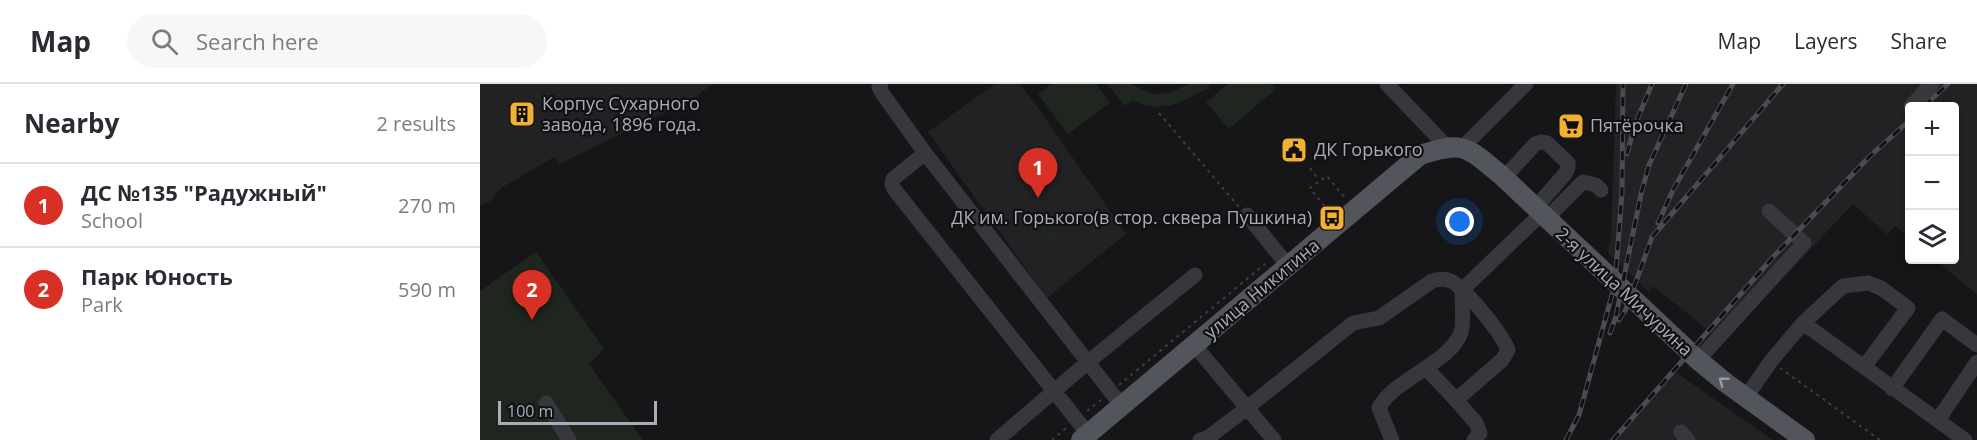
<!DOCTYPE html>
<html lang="en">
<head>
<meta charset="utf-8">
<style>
	body { margin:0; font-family:"Open Sans",sans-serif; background:#f7f7f7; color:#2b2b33 }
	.controls { position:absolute; right:18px; top:18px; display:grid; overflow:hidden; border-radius:6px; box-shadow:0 3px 9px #0003 }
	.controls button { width:54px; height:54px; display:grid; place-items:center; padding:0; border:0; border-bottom:2px solid #e1e1e2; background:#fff; color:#2b2b33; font:30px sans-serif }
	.scale { position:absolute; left:18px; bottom:15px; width:159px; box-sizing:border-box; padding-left:6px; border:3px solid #a8adb8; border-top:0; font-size:16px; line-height:21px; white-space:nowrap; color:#a8adb8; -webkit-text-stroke:4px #111113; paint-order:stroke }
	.you { position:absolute; left:980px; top:138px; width:21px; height:21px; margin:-15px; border:4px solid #fff; border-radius:50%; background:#1a73e8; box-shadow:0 0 0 9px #1a73e833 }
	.badge { display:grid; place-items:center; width:39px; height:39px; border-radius:50%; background:#d93025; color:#fff; font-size:20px; font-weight:700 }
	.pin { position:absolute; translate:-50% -50px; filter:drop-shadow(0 2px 3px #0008) }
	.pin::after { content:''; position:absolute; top:32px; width:21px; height:18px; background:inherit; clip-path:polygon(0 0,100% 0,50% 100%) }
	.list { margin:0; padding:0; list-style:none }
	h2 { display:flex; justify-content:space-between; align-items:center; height:78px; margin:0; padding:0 24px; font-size:26px }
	h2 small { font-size:20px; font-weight:400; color:#7c7c81 }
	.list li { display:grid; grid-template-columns:39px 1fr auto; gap:18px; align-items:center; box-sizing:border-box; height:84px; padding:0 24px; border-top:2px solid #e1e1e2 }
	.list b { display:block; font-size:22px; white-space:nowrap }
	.list p { margin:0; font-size:20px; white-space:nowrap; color:#7c7c81 }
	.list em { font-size:20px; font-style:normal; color:#7c7c81 }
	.icon { flex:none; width:33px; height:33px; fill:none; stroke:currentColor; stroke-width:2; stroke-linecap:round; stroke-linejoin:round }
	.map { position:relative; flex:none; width:1497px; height:356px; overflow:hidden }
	header { display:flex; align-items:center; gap:36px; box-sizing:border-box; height:84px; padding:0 30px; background:#fff; border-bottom:2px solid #e1e1e2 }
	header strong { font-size:28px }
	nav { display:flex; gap:33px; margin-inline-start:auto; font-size:21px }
	.search { width:420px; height:54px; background:#f7f7f7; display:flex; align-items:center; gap:15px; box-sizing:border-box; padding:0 21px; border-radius:33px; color:#7c7c81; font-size:22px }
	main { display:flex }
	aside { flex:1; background:#fff }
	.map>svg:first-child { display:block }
</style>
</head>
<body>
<header>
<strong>Map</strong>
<div class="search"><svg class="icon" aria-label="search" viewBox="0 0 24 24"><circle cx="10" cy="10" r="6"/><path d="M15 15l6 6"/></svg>Search here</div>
<nav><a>Map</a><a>Layers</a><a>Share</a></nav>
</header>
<main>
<aside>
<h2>Nearby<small>2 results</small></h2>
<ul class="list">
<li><span class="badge">1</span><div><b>ДС №135 &quot;Радужный&quot;</b><p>School</p></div><em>270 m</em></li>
<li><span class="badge">2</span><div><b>Парк Юность</b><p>Park</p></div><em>590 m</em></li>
</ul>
</aside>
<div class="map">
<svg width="1497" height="356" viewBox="0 0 1497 356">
	<rect width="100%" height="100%" fill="#161618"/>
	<path fill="#222225" d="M0,0h233l-22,16 -132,64 -5,-7 -53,31 -9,12 -12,6z
		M515,0h26l105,150 -79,64 -119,-166z
		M1136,0h361v210l-42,-34h19v-154h-44l-1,132 -14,-12 -8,8 -34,-30 -130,138 -70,-56 -4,6 -41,-39 3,-17z
		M1191,285l102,71h-157z"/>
	<path fill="#1e261f" d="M571,0h45l14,19 -42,31 -30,-40z
		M627,0h23l24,10 15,-1 20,-9h22l-4,5c-30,15 -41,24 -75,12l-7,5z
		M748,0h43l5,5 -47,40 -23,-27z
		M576,141l6,9 -17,12 -6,-9z
		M56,168l68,97 -15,15 54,76h-163v-149z"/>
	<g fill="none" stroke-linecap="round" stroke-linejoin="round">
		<path stroke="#3d3f44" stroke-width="2" stroke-dasharray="3 4.5" stroke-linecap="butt" d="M679,29l80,94
			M830,84l9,12
			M849,128l-19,-24 17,-12 18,22
			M1300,284l100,72
			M639,301l146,-121
			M607,327l14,-11
			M572,356l14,-12"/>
		<path stroke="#37383d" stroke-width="15" d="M401,0l-2,3 3,6 43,60 197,253
			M907,0l59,62
			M1431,22l21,-22
			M982,64l64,-64
			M445,69l-32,26 -1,5 2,5 194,245
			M1024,94l31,-34 6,-2 6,1 21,20v5l-3,6 -30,34
			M767,131l42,52
			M1067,134l36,-36 13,3 5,5
			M982,206l79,-76
			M1323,239l61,44
			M715,262l79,94
			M1218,276l106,-117 -35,-32
			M946,284l30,32
			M1412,305l50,-70 35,26
			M1266,313l25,-36 32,-38 40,-37 25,-3 13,5 27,20 -44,59 101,73
			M66,319l23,37
			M1458,336l39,-58
			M1201,348l7,8
			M517,356l91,-78 107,-87
			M720,356l9,-3 38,-29 106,-85 26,-5 53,-37c6,-2 12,-3 19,0 15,8 51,53 57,69l-6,10 -46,40 20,23 4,10 -6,7
			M912,356l-13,-32c13,-28 73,-46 82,-76 3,-7 1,-32 1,-42"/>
		<path stroke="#53555c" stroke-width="20" d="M601,356l339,-285c45,-15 46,-8 81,20l197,185 28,23 79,57"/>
		<g stroke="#4a4c52" stroke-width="5">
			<path id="rail" d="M1444,22l24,-22
				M1147,70l7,-27 18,-43
				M1178,139l15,-33 60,-106
				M1139,236l7,-11 26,-72 131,-153
				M1130,249l6,-17 25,-122 8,-29 37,-81
				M1086,356l13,-25 36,-131 7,-92 1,-108
				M1133,356l161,-184 96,-100 40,-36"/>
		</g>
		<use href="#rail" stroke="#111113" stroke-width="3" stroke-dasharray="9" stroke-linecap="butt"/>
	</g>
	<defs><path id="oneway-chevron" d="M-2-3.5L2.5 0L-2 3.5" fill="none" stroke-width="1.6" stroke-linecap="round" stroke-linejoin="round" transform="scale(1.5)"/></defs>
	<use stroke="#979ba6" href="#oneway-chevron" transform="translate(1243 297) rotate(-142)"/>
	<defs>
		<g id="building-square" transform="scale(1.35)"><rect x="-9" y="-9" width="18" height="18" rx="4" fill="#f2b134" stroke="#111113"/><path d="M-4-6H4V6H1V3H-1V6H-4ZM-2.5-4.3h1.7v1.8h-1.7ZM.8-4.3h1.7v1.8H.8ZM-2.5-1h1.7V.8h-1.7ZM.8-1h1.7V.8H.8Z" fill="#111"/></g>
		<g id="supermarket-square" transform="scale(1.35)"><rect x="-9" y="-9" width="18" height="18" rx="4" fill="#f2b134" stroke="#111113"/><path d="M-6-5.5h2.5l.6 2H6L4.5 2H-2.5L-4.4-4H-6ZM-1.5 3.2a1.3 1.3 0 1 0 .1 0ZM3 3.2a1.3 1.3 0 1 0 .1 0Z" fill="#111"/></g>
		<g id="civic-square" transform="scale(1.35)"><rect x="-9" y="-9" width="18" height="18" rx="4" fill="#f2b134" stroke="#111113"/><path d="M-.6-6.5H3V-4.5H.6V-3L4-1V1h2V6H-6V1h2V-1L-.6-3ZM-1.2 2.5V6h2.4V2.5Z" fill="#111"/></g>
		<g id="bus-square" transform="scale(1.35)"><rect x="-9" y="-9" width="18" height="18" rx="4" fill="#f2b134" stroke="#111113"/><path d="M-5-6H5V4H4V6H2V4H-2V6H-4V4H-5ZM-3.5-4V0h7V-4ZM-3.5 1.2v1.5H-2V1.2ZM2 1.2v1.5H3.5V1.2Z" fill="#111"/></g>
	</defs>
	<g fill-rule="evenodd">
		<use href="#building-square" x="42" y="30"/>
		<use href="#supermarket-square" x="1091" y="42"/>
		<use href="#civic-square" x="814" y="66"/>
		<use href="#bus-square" x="852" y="134"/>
	</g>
	<g text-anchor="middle" stroke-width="4.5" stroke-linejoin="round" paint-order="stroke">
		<g font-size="18" fill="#a8adb8" stroke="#111113" text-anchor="start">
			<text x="62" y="26">Корпус Сухарного<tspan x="62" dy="21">завода, 1896 года.</tspan></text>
			<text x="1110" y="48">Пятёрочка</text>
			<text x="834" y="72">ДК Горького</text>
			<text x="832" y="140" text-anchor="end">ДК им. Горького(в стор. сквера Пушкина)</text>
		</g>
		<g font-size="18" fill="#a8adb8" stroke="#111113">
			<text transform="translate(782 205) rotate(-40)" y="6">улица Никитина</text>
			<text transform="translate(1144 208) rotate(43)" y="6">2-я улица Мичурина</text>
		</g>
	</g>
</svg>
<div class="controls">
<button>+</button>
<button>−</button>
<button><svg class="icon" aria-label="layers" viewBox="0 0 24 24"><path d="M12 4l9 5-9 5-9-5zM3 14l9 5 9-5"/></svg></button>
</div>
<div class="scale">100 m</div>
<div class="you"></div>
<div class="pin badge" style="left:558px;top:114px">1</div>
<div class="pin badge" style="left:52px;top:236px">2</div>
</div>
</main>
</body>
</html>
